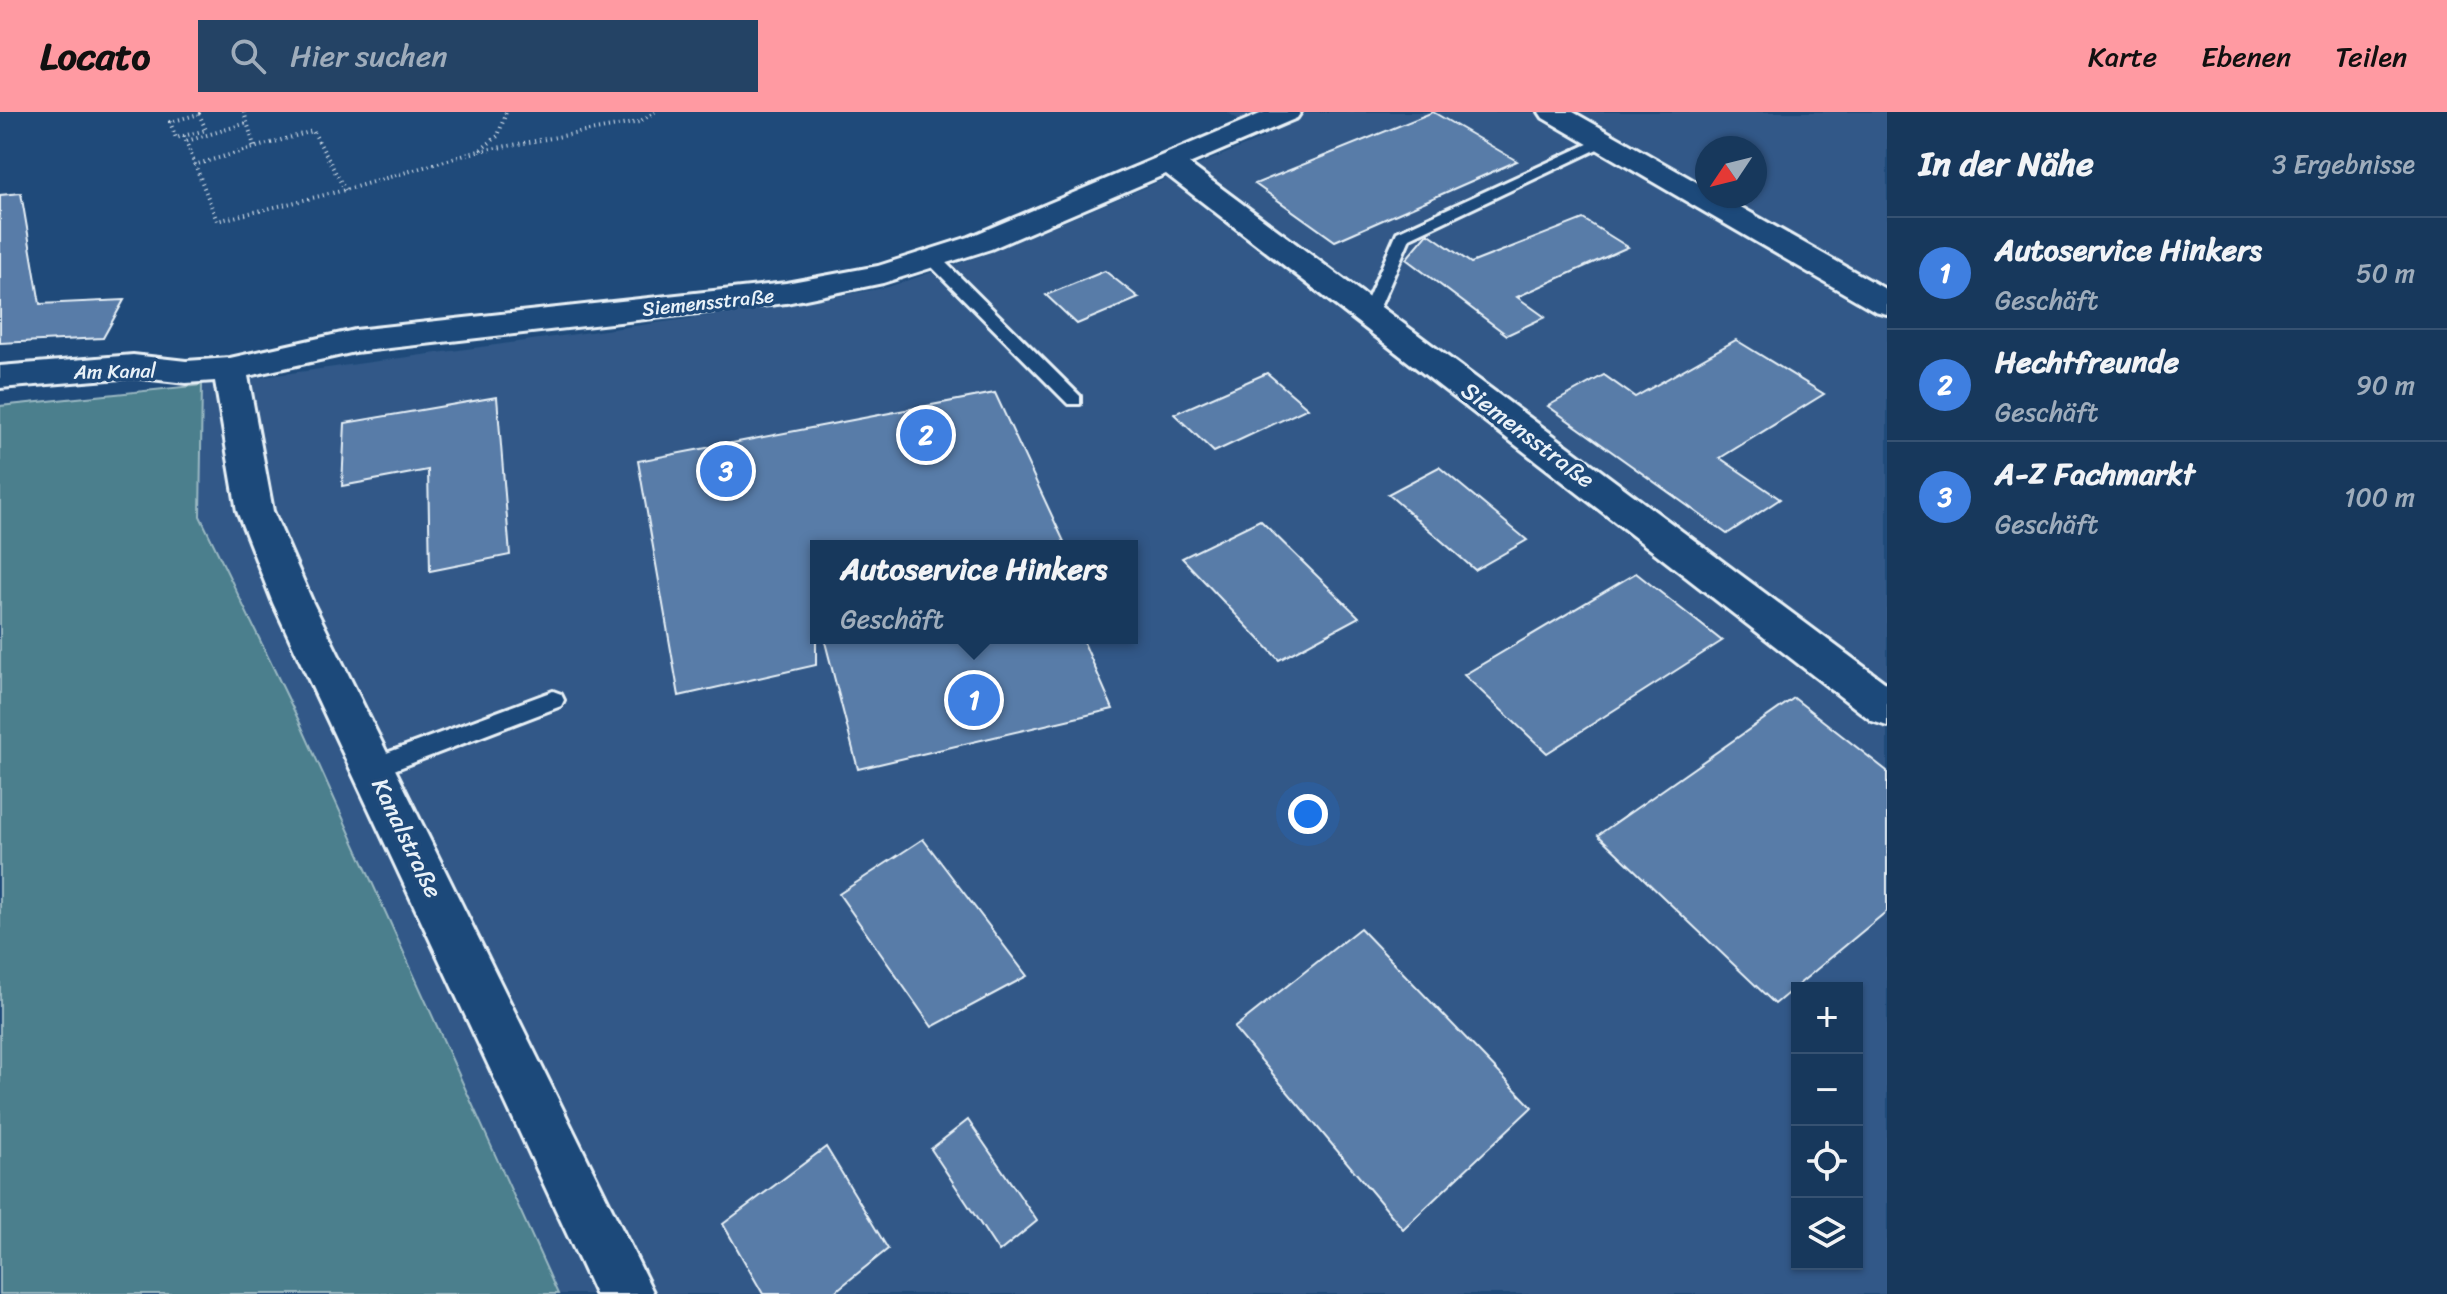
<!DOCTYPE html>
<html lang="de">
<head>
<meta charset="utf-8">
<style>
	body { margin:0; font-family:Sriracha,sans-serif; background:#244365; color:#f1f3f6 }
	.controls { position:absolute; right:24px; bottom:24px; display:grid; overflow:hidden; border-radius:0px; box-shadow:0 2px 6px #0004 }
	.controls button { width:72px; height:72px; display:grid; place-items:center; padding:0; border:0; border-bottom:2px solid #365272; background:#17385c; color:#f1f3f6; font:40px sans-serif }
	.compass { position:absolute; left:1695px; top:24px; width:72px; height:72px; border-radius:50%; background:#17385c; box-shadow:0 2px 6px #0004; rotate:235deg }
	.you { position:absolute; left:1308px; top:702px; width:28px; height:28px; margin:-20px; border:6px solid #fff; border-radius:50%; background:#1a73e8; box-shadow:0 0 0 12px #1a73e833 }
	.badge { display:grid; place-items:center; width:52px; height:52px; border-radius:50%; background:#ff9aa2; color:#fff; font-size:26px; font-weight:700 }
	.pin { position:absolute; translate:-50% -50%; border:4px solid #fff; box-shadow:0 2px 8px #0006 }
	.popup { position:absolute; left:810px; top:428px; width:328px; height:104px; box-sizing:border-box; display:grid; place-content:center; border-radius:0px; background:#17385c; filter:drop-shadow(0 2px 6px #0005); font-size:26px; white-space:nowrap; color:#9eacbb }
	.popup b { font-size:30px; color:#f1f3f6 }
	.popup::after { content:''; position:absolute; left:50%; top:100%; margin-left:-16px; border:16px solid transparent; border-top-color:#17385c }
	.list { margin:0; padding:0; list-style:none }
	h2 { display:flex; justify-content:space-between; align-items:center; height:104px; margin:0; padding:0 32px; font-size:34px }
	h2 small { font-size:26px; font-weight:400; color:#9eacbb }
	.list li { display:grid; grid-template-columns:52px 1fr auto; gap:24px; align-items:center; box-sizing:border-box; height:112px; padding:0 32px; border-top:2px solid #365272 }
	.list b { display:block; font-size:30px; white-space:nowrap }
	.list p { margin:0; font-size:26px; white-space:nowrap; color:#9eacbb }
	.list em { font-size:26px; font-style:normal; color:#9eacbb }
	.icon { flex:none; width:44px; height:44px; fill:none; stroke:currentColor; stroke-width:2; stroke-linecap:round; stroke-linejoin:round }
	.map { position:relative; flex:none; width:1887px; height:1182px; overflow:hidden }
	header { display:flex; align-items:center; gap:48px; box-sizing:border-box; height:112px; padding:0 40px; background:#ff9aa2; color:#111 }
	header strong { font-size:38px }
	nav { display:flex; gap:44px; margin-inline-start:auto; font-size:28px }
	.search { width:560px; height:72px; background:#244365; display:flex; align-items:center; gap:20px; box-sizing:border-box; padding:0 28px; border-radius:0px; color:#9eacbb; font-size:30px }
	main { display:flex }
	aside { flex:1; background:#17385c }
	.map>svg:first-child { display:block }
</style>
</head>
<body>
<header>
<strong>Locato</strong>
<div class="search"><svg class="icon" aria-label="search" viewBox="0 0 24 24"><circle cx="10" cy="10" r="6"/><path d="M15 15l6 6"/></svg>Hier suchen</div>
<nav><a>Karte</a><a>Ebenen</a><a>Teilen</a></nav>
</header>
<main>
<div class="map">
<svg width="1887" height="1182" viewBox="0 0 1887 1182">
	<rect width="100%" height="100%" fill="#1f4a7a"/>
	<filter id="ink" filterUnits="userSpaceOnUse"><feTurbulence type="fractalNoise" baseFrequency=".0125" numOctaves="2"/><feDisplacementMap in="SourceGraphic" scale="16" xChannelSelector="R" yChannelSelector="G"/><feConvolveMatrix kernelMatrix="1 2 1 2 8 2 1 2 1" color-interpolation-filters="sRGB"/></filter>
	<g filter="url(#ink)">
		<path fill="#305988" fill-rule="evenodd" d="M1227,0h660v1182h-1329l-258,-571 -100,-207 2,-131 586,-80 100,-18 101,-34 276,-116zM1707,36h48v48h-48zM816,434h316v92h-316zM1797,876h60v276h-60z"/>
		<path fill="#4b7f8d" stroke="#9ab8c2" stroke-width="2" d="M202,273l-2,131 100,207 258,571h-558v-888z"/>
		<path fill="#587ca8" stroke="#e8f1f8" stroke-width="2" d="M1433,0l84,49 -182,80 -80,-57z
			M21,81l19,111 84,-4 -21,38 -103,5v-148z
			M1583,107l45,28 -111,50 28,20 -38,18 -101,-76 22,-26 43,30z
			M1105,159l34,27 -62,26 -31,-29z
			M1736,228l88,54 -104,64 60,41 -53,35 -179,-128 56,-31 31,22z
			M1267,261l41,35 -94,44 -40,-38z
			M995,281l71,153h-250v119l-137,31 -41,-235z
			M497,285l13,158 -80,16 -2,-101 -86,16 3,-63z
			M1439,355l88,73 -52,30 -87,-76z
			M1260,408l99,97 -80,43 -97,-102z
			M1636,461l86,68 -175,112 -83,-78z
			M824,526h258l31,71 -255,60z
			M1794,586l93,73v140l-112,93 -177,-169z
			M923,727l104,137 -95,51 -93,-133z
			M1360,816l172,179 -129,122 -169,-201z
			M968,1008l69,101 -38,31 -68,-103z
			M826,1035l62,102 -56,45h-69l-40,-70z"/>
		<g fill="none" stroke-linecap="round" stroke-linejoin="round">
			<g stroke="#e8f1f8" stroke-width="6">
				<path id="service" d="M1603,25l7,4 -2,3 -198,94 -33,76 -2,4h-12l-2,-4 36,-82z
					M932,141l6,2 142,141v8h-12l-142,-143 -2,-3z
					M553,579l8,3 3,6 -3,6 -188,72 -8,-3 -3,-7 3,-7z"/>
			</g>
			<g stroke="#e8f1f8" stroke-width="6">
				<path id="minor" d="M1265,0h36l-4,6 -108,46 698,520v42l-15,-5 -706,-547 -175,75 -108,34 -97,20 -431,49 -107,24 25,135 40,92 341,691h-59l-322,-691 -36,-92 -22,-130 -29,2 -53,-6 -133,11v-22l133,-11 53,6 44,-3 125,-28 431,-47 92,-17 91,-29z"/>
			</g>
			<g stroke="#e8f1f8" stroke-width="6">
				<path id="tertiary" d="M1539,0h34l134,76v8h14l166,94v24l-12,-3 -332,-193z"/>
			</g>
			<path stroke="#e8f1f8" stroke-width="4" stroke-dasharray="1 4" stroke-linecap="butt" d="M244,0l11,37
				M199,2l7,16 -30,8 -6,-16z
				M184,24l33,85 128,-31 134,-39 19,-15 8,-24
				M187,29l60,-18
				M480,39l159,-29 16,-10
				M194,53l119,-34 32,59"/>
			<use href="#service" fill="#1f4a7a" fill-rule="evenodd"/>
			<use href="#minor" fill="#1f4a7a" fill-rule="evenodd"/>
			<use href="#tertiary" fill="#1f4a7a" fill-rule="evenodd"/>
		</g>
	</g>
	<g text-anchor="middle" stroke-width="7" stroke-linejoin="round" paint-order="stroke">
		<g font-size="20" fill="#e8f1f8" stroke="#1f4a7a">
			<text transform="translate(708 190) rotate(-6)" y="7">Siemensstraße</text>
			<text transform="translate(115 259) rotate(-1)" y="7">Am Kanal</text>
		</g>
		<g font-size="24" fill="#e8f1f8" stroke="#1f4a7a">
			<text transform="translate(1528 323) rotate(37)" y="8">Siemensstraße</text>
			<text transform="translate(407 726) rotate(64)" y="8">Kanalstraße</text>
		</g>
	</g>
</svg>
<div class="controls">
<button>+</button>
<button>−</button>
<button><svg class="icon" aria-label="locate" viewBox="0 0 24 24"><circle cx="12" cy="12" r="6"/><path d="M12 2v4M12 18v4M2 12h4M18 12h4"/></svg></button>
<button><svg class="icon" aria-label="layers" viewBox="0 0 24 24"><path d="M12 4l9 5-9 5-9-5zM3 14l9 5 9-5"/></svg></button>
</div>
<svg class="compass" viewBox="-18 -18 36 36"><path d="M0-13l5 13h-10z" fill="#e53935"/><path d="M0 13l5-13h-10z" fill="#9eacbb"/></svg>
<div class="you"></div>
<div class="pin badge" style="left:974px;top:588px;background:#3f7fe0">1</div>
<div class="popup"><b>Autoservice Hinkers</b>Geschäft</div>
<div class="pin badge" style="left:926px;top:323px;background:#3f7fe0">2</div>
<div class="pin badge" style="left:726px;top:359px;background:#3f7fe0">3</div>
</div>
<aside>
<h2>In der Nähe<small>3 Ergebnisse</small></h2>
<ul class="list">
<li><span class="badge" style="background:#3f7fe0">1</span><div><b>Autoservice Hinkers</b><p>Geschäft</p></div><em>50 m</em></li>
<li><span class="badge" style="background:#3f7fe0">2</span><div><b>Hechtfreunde</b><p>Geschäft</p></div><em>90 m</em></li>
<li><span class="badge" style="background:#3f7fe0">3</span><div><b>A-Z Fachmarkt</b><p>Geschäft</p></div><em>100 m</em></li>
</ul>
</aside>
</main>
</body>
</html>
